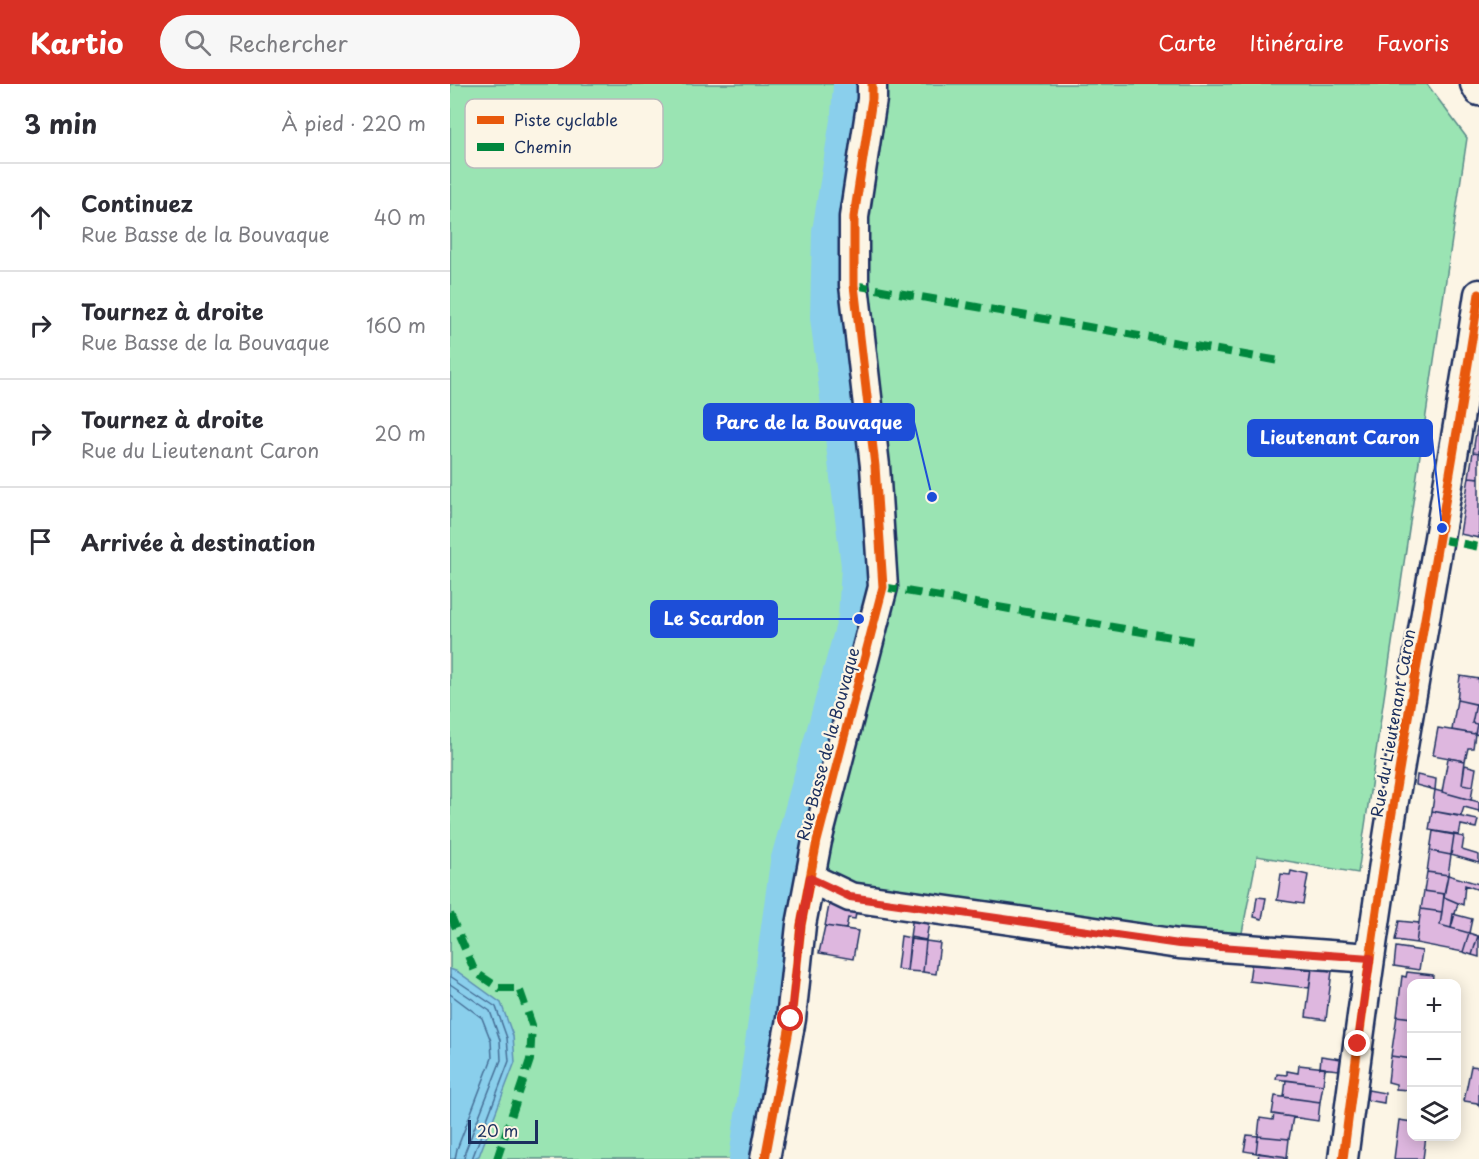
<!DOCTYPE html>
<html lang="fr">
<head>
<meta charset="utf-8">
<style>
	body { margin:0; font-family:"Playpen Sans",sans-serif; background:#f7f7f7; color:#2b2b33 }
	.controls { position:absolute; right:18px; bottom:18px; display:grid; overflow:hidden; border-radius:12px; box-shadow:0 3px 15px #0003 }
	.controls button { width:54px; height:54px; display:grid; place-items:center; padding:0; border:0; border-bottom:2px solid #e1e1e2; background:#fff; color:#2b2b33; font:30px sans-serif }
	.scale { position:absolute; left:18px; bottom:15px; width:70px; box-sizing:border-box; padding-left:6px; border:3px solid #1b2f5e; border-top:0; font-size:16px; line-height:21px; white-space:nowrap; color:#1b2f5e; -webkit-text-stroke:4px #fcf5e5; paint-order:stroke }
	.stop { position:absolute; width:18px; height:18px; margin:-14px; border:4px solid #d93025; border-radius:50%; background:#fff }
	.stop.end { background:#d93025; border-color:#fff; box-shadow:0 2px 6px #0008 }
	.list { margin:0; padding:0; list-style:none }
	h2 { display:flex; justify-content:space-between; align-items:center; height:78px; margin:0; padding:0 24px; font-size:26px }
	h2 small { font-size:20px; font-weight:400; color:#7c7c81 }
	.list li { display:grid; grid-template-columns:39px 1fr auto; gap:18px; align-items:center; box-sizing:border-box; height:108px; padding:0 24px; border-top:2px solid #e1e1e2 }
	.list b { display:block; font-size:22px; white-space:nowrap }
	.list p { margin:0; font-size:20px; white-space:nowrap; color:#7c7c81 }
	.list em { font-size:20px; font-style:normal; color:#7c7c81 }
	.icon { flex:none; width:33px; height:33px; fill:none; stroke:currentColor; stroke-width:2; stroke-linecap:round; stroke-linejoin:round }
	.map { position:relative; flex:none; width:1029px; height:1075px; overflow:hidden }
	header { display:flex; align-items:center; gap:36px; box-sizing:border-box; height:84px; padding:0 30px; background:#d93025; color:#fff }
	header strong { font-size:28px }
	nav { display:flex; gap:33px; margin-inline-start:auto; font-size:21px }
	.search { width:420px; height:54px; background:#f7f7f7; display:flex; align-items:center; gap:15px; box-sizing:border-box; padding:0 21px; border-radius:33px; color:#7c7c81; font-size:22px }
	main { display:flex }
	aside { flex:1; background:#fff }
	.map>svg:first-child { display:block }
</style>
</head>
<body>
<header>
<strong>Kartio</strong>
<div class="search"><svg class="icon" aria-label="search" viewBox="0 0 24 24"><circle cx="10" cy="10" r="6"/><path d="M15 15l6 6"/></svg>Rechercher</div>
<nav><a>Carte</a><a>Itinéraire</a><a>Favoris</a></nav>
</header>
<main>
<aside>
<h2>3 min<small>À pied · 220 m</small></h2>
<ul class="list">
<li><svg class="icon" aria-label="ahead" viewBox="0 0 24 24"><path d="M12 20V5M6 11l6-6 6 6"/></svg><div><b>Continuez</b><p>Rue Basse de la Bouvaque</p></div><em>40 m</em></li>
<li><svg class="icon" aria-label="right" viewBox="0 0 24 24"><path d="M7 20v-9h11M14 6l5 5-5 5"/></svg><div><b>Tournez à droite</b><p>Rue Basse de la Bouvaque</p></div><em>160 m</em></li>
<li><svg class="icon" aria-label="right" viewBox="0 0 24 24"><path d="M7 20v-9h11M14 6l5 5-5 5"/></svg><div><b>Tournez à droite</b><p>Rue du Lieutenant Caron</p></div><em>20 m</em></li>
<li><svg class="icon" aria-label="arrive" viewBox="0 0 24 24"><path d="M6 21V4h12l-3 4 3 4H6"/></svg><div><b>Arrivée à destination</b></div></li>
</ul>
</aside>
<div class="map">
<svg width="1029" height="1075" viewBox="0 0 1029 1075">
	<rect width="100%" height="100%" fill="#fcf5e5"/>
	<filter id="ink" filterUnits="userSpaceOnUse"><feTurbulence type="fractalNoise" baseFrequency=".0167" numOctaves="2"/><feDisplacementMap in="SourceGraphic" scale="12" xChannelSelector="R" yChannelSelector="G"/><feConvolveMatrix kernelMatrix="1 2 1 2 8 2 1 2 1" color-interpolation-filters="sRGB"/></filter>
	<g filter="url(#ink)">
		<path fill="#9ae4b3" stroke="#5a8a88" stroke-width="1.5" d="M0,0h977l40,54 -109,735 -101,-17 -16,82 -441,-47 -42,268h-308z"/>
		<path fill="#8acfec" stroke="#5e8fb3" stroke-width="1.5" d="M0,885l8,3 43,31 12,33 2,26 -36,94 -7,3h-22z"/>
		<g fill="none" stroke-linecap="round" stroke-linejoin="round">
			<path stroke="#476f97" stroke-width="1.5" d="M0,892l46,31 11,31 2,23 -37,98
				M0,900l40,27 10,29 1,20 -36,92 -1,7
				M0,910l32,24 9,23 1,17 -35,91 -2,10"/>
			<path stroke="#8acfec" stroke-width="42" d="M300,1075l41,-296 68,-244 3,-54 -31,-248 2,-85 19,-117 2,-31"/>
		</g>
		<path fill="#deb7df" stroke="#1b2f5e" stroke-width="1.5" d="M1027,343l2,1v25l-6,-1z
			M1023,368l6,1v25l-10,-1z
			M1019,393l10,1v60l-19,-4z
			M1010,592l19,3v26l-22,-5z
			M1007,616l19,4 -4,19 5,1 -2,10 -23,-4z
			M1026,620l3,1v30l-4,-1 2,-10 -5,-1z
			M988,644l37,6 -2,14h-5l-3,13 -32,-6z
			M998,674l17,3 -3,23 11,2 -2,14 -29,-8z
			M1015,681l11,3 -3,18 -11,-2z
			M967,691l19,4 -1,11 -19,-5z
			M985,706l44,12v11v-2l-15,-4 -3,9 -29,-5z
			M982,727l46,9 -2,8 -15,-3 -2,10 -30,-5z
			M983,747l21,4 -3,20 -21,-4z
			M1004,751l10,2 -2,13 17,5v8l-28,-8z
			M980,767l21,4 -3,20 -21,-3z
			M841,787l17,4 -5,29 -26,-4 4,-26 9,1z
			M977,788l21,3 -4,19 -20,-3z
			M998,791l31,9v6l-14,-5 -2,20 -19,-8z
			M974,807l20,3 -2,18 -21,-3z
			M807,813l9,1 -4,21 -8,-2z
			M994,813l14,6 -7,25 -11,-3z
			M380,816l27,5 -2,14 -7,-1 -2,11 -21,-3z
			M971,825l21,3 -2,13 29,8 -6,19 -47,-9z
			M1003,830l19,5 -3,14 -18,-5z
			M463,831l17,2 -4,23 -16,-3z
			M949,837l20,2 -3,20 -21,-3z
			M375,842l33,5 -5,28 -34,-6z
			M1019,849l9,3 -6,19 -9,-3z
			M451,852l10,2 -4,33 -10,-2z
			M1028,852h1v21l-7,-2z
			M460,855l16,2 -3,31 -16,-1z
			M476,857l14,2 -4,31 -13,-2z
			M946,863l26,4 -3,19 -25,-4z
			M802,875l60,9 -3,20 -60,-7z
			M862,884l20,3 -6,49 -20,-3z
			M957,888l26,3 -1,9h-20v34l-15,-2 5,-40 4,1z
			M947,932l15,2v41l-21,-3z
			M871,972l20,3 -2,11 -19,-2z
			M941,972l21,3v27l-3,4 -13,-1v-5l-8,-2z
			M849,981l26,3 -2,17 -47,-6 1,-5 10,1v-4l11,2z
			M1021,982l8,1v39l-2,-3 -13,-2z
			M836,996l37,5 -3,17 -36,-5z
			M918,1006l17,3 -1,10 -17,-3z
			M825,1012l45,6 -2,19 -46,-7z
			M824,1030l19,3 -4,22 -31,-3 2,-18 13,2z
			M949,1036l13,2v14h14l-3,23h-29z
			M797,1051l11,1 -2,17 -12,-2z
			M808,1052l31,3 -2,18 -31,-4z
			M809,1069l28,4v2h-29z"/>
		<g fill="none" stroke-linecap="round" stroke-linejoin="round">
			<g stroke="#1b2f5e" stroke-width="33">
				<path id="minor" d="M1025,0l4,7
					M360,794l40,19 329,47 191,14
					M315,1075l26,-140 10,-94 16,-84 66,-254 -8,-121 -21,-181v-68l18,-118v-15
					M893,1075c14,-109 29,-219 46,-328 29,-179 63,-358 90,-537"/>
			</g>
			<use href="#minor" stroke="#fcf5e5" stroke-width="28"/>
			<path stroke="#00873e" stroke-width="8" stroke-dasharray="15 8" stroke-linecap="butt" d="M404,201l425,76
				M990,455l39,8
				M433,503l311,54
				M0,830l25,58 24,16h20l13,37 -2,35 -33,99"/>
			<g stroke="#fcf5e5" stroke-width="13">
				<path id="cycleway" d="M315,1075l26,-140 10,-94 16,-84 66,-254 -8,-121 -21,-181v-68l18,-118v-15
					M893,1075c14,-109 29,-219 46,-328 29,-179 63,-358 90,-537"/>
			</g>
			<use href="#cycleway" stroke="#e8590c" stroke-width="9"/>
		</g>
	</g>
	<g fill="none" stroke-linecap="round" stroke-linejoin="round" filter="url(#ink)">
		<path stroke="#d93025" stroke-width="8" d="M341,935l10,-94 9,-47 40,19 329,47 191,14 -12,86"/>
	</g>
	<g text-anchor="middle" stroke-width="4.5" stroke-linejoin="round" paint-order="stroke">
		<g font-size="16" fill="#1b2f5e" stroke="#fcf5e5">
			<text transform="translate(943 639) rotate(-80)" y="6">Rue du Lieutenant Caron</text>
			<text transform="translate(378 660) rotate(-75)" y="6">Rue Basse de la Bouvaque</text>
		</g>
	</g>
	<rect x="15" y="15" width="198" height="69" rx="9" fill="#fcf5e5" stroke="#b8babc" stroke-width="1.5"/>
	<rect x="27" y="32" width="27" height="8" fill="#e8590c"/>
	<rect x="27" y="59" width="27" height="8" fill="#00873e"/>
	<g font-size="16" fill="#1b2f5e">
		<text x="64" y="42">Piste cyclable</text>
		<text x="64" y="69">Chemin</text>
	</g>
	<path fill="none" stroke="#1d4ed8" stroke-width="2" d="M482 413L464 338M992 444L982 354M409 535L327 535"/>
	<g fill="#1d4ed8" stroke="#fcf5e5" stroke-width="2">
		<circle cx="482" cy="413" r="6"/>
		<circle cx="992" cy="444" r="6"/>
		<circle cx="409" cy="535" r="6"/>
	</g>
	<g fill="#1d4ed8" stroke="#1d4ed8" stroke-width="2">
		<rect x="254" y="320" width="210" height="36" rx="6"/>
		<rect x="798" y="336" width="184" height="36" rx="6"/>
		<rect x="201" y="517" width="126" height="36" rx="6"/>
	</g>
	<g font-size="18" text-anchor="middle" font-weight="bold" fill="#fff">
		<text x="359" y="345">Parc de la Bouvaque</text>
		<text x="890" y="360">Lieutenant Caron</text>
		<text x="264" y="541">Le Scardon</text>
	</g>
</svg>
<div class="controls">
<button>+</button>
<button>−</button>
<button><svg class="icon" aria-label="layers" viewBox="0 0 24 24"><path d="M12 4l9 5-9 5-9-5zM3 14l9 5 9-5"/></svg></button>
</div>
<div class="scale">20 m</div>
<div class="stop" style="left:341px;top:935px"></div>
<div class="stop end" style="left:908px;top:960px"></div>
</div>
</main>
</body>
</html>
